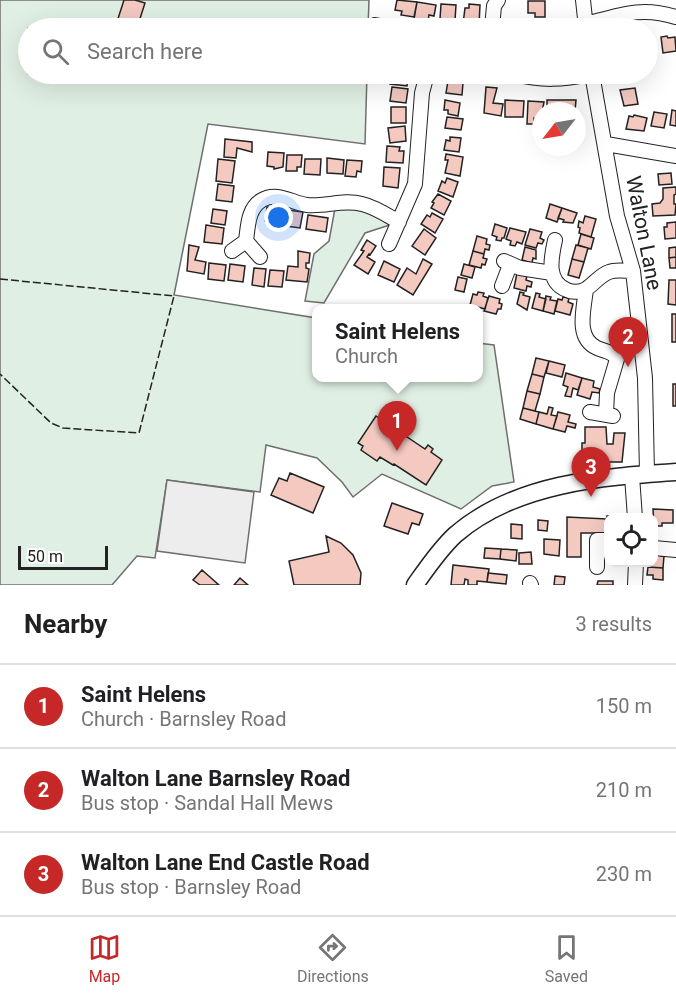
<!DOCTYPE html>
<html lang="en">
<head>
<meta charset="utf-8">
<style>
	body { margin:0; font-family:Roboto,sans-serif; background:#f6f6f6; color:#202124 }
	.controls { position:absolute; right:18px; bottom:18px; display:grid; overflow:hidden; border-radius:12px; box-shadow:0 6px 24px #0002 }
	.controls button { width:54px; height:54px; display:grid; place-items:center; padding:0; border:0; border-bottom:2px solid #e0e0e0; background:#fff; color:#202124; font:30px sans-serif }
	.compass { position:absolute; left:532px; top:102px; width:54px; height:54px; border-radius:50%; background:#fff; box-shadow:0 6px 24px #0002; rotate:239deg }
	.scale { position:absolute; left:18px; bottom:15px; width:90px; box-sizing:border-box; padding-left:6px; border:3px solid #222; border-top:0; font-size:16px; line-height:21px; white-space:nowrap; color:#222; -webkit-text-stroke:4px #fff; paint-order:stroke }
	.you { position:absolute; left:279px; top:218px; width:21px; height:21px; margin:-15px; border:4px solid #fff; border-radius:50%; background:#1a73e8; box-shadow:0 0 0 9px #1a73e833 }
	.badge { display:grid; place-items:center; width:39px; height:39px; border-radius:50%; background:#c62828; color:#fff; font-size:20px; font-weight:700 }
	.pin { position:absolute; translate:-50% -50px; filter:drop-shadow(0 2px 3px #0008) }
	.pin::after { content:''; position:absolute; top:32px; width:21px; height:18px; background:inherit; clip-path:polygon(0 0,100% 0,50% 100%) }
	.popup { position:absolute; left:312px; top:304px; width:171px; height:78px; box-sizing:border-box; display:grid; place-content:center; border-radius:12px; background:#fff; filter:drop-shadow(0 2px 4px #0005); font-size:20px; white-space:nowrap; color:#757577 }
	.popup b { font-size:22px; color:#202124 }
	.popup::after { content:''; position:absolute; left:50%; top:100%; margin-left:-12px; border:12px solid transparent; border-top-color:#fff }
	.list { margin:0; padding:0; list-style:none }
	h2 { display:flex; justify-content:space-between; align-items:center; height:78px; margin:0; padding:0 24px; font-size:26px }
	h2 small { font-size:20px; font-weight:400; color:#757577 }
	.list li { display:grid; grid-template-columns:39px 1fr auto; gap:18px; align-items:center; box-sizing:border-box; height:84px; padding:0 24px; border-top:2px solid #e0e0e0 }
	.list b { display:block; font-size:22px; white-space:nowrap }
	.list p { margin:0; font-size:20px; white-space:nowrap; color:#757577 }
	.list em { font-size:20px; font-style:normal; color:#757577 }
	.icon { flex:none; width:33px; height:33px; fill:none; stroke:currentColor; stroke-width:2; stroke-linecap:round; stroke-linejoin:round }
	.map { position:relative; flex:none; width:676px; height:585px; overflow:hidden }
	.search { position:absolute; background:#fff; box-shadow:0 6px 24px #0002; left:18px; right:18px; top:18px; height:66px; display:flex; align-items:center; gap:15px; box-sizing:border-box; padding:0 21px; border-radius:33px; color:#757577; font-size:22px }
	.sheet { height:330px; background:#fff }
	nav { display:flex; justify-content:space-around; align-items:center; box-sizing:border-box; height:84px; border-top:2px solid #e0e0e0; background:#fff; font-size:16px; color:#757577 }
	nav a { display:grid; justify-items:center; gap:3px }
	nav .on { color:#c62828 }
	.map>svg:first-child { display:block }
</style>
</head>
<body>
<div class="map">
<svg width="676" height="585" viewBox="0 0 676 585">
	<rect width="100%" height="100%" fill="#fff"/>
	<path fill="#e0efe3" stroke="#6f6f6f" stroke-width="1.5" d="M0,0h369l-1,28h-340v46h339l-2,70 -157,-20 -34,171 142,23v60h162v-35l16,2 20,137 -22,4 -31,23 -79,-35 -29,23 -11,-15 -25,-24 -51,-13 -6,47 -93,-12 -12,78 -18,-2 -25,29h-112z
		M336,203l63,19 -34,11 -41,70 -19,-2 9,-47 15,-13z"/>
	<path fill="#ededed" stroke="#6f6f6f" stroke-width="1.5" d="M167,480l87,12 -9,71 -88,-12z"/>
	<path fill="#f3c9c0" stroke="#222" stroke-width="1.5" d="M124,0h11l10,3 -8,25h-22z
		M397,0l20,2 -3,15 -13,-2 1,-4 -7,-1z
		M528,1h17v16h-10v-4h-7z
		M417,2l19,3 -2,11 -5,-1 -1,6 -14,-2z
		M441,4l15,1 -1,15 -15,-1z
		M469,4l11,1 -1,20 -16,-1 2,-16h4z
		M667,36l1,2 7,-1 1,14 -13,2 -2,-16z
		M391,74l17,1 -1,11 -17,-2z
		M451,74h16l-1,6 -16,-2z
		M616,74h18v4l-12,2 -1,-6z
		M448,81l15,2 -1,12 -16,-2z
		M392,87l16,2 -2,14 -16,-2z
		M486,87l11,1 -4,15 10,1 -2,12 -17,-3z
		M635,88l3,16 -14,2 -4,-16z
		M445,100l15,3 -2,13 -10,-2v-4h-4z
		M505,100l19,1 -1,16h-18z
		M547,100h29l-1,11h-28z
		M528,101l16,1 -3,16h-7v6h-7z
		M391,107h15v16h-15z
		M672,110l4,1v15l-6,-1z
		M654,112l13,2 -3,14 -13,-2z
		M634,115l13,3 -3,13 -18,-2 3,-13 4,1z
		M447,117l16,2 -2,11 -16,-2z
		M405,126l1,15 -16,2 -2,-15z
		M450,137l11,1 -2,14 -15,-2 2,-10 4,1z
		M225,139l27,3v10l-15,-4 -1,10 -12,-1z
		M387,146l13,1 -1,4h5l-1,12 -17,-1z
		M268,152l16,1 -1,14 -9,2v-2l-7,-1z
		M446,154l17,3 -3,19 -15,-3 3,-13h-3z
		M287,155h15l-1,12h-4v4h-11z
		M327,158l17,2 -1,14 -16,-1z
		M218,159l17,2 -3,22 -16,-2z
		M305,159h16l-1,16 -16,-1z
		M347,160l15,1 -1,11 -4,-1 -1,6 -11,-1z
		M384,167l16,1 -2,20 -15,-2z
		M671,173l1,11 -13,1 -1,-11z
		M447,178l11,4 -5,15 -15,-6 4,-10 3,2z
		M218,184l16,2 -2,16 -16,-2z
		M676,187v7l-2,1v9h2l-1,11 -22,1 -1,-12 8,-1 3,-4v-11z
		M438,194l13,7 -7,14 -13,-7 3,-5 -2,-1z
		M550,204l12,4 -5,14 -11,-4z
		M267,207l16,2 -2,14 -16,-2z
		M562,208l15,5 -4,10 -10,-1 1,-2 -6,-2z
		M213,209l14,2 -2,14 -14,-2z
		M288,210l15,2 -3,16 -14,-2z
		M432,213l11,6 -8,14 -14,-9 6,-9 3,2z
		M308,215l20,3 -2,14 -20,-3z
		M585,216l11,3 -5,18 -12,-4 1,-5 -2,-1 1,-6 4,2z
		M676,222v16l-11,1 -1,-12h3v-4z
		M495,224l12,4 -3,10h-2l-1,3 -5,-1 1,-3 -5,-2z
		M206,225l18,3 -2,16 -18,-2z
		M510,228l16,4 -4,12 -5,-2 -2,4 -5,-1 1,-4 -5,-2z
		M424,229l12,9 -11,17 -13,-9z
		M530,229l12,3 -2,6 4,2 -2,4 -4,-1 -2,5 -11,-3z
		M581,234l13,4 -3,11 -13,-4z
		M477,236l10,3 -1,5 4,1 -1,5 -4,-1 -1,5 -11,-3z
		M367,240l9,6 -6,9 -1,-1 -2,3 8,5 -7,12 -14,-9 10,-14 -3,-1z
		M189,245l10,2 -4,13 11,2 -2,12 -17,-3z
		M576,245l12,3 -4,14 -12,-3z
		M525,247l11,3v9l-3,-1 -1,5 -10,-3z
		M676,247v10l-7,1v-10z
		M298,251l12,2 -1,10h-3v5l3,1 -2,13 -21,-2 2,-14 10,1z
		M473,251l11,3 -1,4 4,1 -2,6 -3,-1 -1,4 -12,-3z
		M676,257v11h-6l-1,-10z
		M423,259l9,5 -19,31 -16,-10 10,-17 9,6z
		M572,259l12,3 -5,16 -11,-3z
		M384,261l16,8 -6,13 -16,-7z
		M209,263l17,2 -2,16 -16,-2z
		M230,264l15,2 -2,16 -15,-2z
		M464,264l11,3 -3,11 -11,-3z
		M254,268l12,1 -2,18 -12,-2z
		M270,270l14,1 -2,16 -14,-1z
		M517,273l10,2 -1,5 6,2 -1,5 -4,-1 -1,5 -12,-3z
		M458,277l9,2 -3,13 -9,-2z
		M669,280h7v25l-8,-1z
		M478,292l6,1 -1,3 5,2 -3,11 -15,-4 3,-11 4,1z
		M520,292l4,1 -1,2 7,2 -3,13 -10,-6z
		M536,293l4,1 -1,3 7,2 -3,12 -11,-3z
		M489,296l11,3 -1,4 3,1 -1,5h-3l-2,5 -12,-3z
		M546,296l5,1 -1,3 7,1 -3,13 -11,-3z
		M563,297l6,1 -1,4 5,2 -3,11 -15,-4 3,-12 4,1z
		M672,314h4v28h-4z
		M536,358l13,3 -5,16 -12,-3z
		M549,361l16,4 -3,12 -16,-4z
		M566,373l16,5 -4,12 -5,-2 -2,9 -6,-1 3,-9 -5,-2z
		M532,374l12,3 -4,17 -13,-3z
		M582,378l12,3 -1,6 7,2 -1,4 -7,-1 -2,7 -13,-4z
		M673,384h3v22h-3z
		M527,391l13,3 -5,17 -12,-3z
		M549,407l4,1 -2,7 6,1 -4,13 -17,-5 3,-12 8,2z
		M523,408l16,4 -3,12 -16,-5z
		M558,412l12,3 -2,7 8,2 -1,4 -8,-2 -2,6 -12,-3z
		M376,416l49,33 3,-4 5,4 -2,3 11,8 -16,25 -32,-21 -1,1 -13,-8 -3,4 -16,-11 2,-4 -5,-3z
		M585,427h21l1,17h6l1,-11h11l-3,29h-40v-19h3z
		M290,473l34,14 -11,26 -42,-18 8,-17 8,3z
		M392,503l31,11 -4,11 -7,-2 -4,11 -24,-8z
		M653,509l20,1v13h-11v3h-8z
		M607,516h9v2h-8v15h-27v24h-14v-40l40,2z
		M538,520l10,1 -1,10 -9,-1z
		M511,524l11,1v14l-11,-1z
		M326,536l15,7 12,12 8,18 -1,12h-66l-5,-24 40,-9z
		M544,539l16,1 -1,16 -15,-2z
		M485,548l16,1 -1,10 -16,-1z
		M501,549l16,1 -1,11 -16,-2z
		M531,552l1,12h-13v-11z
		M654,552h8l-1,4h3l-1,12 -15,-1v-5h6z
		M453,565l36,4 -2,13 -10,-1v4h-9v-5l-3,-1 -1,6h-13z
		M648,567l15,1v12l-10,-1v-4h-6z
		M202,570l17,15h-19l-7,-5z
		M488,573l19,2 -1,9 -19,-2z
		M555,576l10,1 -1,8h-10z
		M240,578l8,7h-14z
		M598,581h15v4h-16z"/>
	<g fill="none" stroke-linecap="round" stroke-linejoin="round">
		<g stroke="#222" stroke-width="16">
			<path id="minor" d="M583,0l3,28
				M586,24c34,-9 55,-18 90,-7
				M375,25l16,3
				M492,28l2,-22 4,-6
				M515,74c26,7 48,6 75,0
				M592,74l25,142 16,55 12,107 2,96
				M606,144l70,12
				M555,240c-4,18 -9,42 12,50 6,3 14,2 19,-1 8,-5 14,-14 23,-17 7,-3 16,-1 24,-1
				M246,241c2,-15 2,-33 16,-41 15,-9 30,3 45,5 18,2 36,-6 55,-1 13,3 25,11 37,18
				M389,244l26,-60 7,-91 5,-19
				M232,251l14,-10 14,16
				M504,261l16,7 32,5
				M502,286l8,-21
				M586,289c-2,20 -11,49 11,59 9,4 15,3 20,11l-10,34 -1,21
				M590,412l23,4
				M632,476l3,42
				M654,548l22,2
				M597,567v-27h11
				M530,583l1,2
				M635,585l1,-23"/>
		</g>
		<g stroke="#222" stroke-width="19">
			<path id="major" d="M415,585c12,-17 24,-35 40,-50 60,-52 146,-58 221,-63"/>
		</g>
		<use href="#minor" stroke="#fff" stroke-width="14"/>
		<use href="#major" stroke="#fff" stroke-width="16"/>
		<path stroke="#222" stroke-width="1.5" stroke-dasharray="8 3" stroke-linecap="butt" d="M0,279l174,17 -35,137 -76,-5 -12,-5 -51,-49"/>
	</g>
	<g text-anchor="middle" stroke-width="4.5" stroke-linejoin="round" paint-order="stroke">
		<g font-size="21" fill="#222" stroke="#fff">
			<text transform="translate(644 233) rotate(79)" y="7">Walton Lane</text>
		</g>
	</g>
</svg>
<div class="controls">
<button><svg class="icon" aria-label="locate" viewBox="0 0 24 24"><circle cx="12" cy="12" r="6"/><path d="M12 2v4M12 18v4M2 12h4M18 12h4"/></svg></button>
</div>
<svg class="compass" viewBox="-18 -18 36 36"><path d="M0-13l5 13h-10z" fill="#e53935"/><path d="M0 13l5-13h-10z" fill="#757577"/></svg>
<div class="scale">50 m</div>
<div class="you"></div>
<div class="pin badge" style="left:397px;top:451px">1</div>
<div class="popup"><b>Saint Helens</b>Church</div>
<div class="pin badge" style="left:628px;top:367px">2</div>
<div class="pin badge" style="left:591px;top:497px">3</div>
<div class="search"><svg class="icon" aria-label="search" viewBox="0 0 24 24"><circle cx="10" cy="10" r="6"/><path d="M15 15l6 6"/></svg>Search here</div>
</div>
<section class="sheet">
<h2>Nearby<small>3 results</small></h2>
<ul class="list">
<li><span class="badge">1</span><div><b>Saint Helens</b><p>Church · Barnsley Road</p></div><em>150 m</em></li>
<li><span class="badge">2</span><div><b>Walton Lane Barnsley Road</b><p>Bus stop · Sandal Hall Mews</p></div><em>210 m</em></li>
<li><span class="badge">3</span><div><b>Walton Lane End Castle Road</b><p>Bus stop · Barnsley Road</p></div><em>230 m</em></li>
</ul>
</section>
<nav>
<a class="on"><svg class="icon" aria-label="map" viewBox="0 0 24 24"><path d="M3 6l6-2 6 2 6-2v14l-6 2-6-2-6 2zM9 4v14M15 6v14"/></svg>Map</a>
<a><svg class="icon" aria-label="directions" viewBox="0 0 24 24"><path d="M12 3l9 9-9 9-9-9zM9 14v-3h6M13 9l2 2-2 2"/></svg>Directions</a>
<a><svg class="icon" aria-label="saved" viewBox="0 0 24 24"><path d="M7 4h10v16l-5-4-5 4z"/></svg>Saved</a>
</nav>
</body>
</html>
